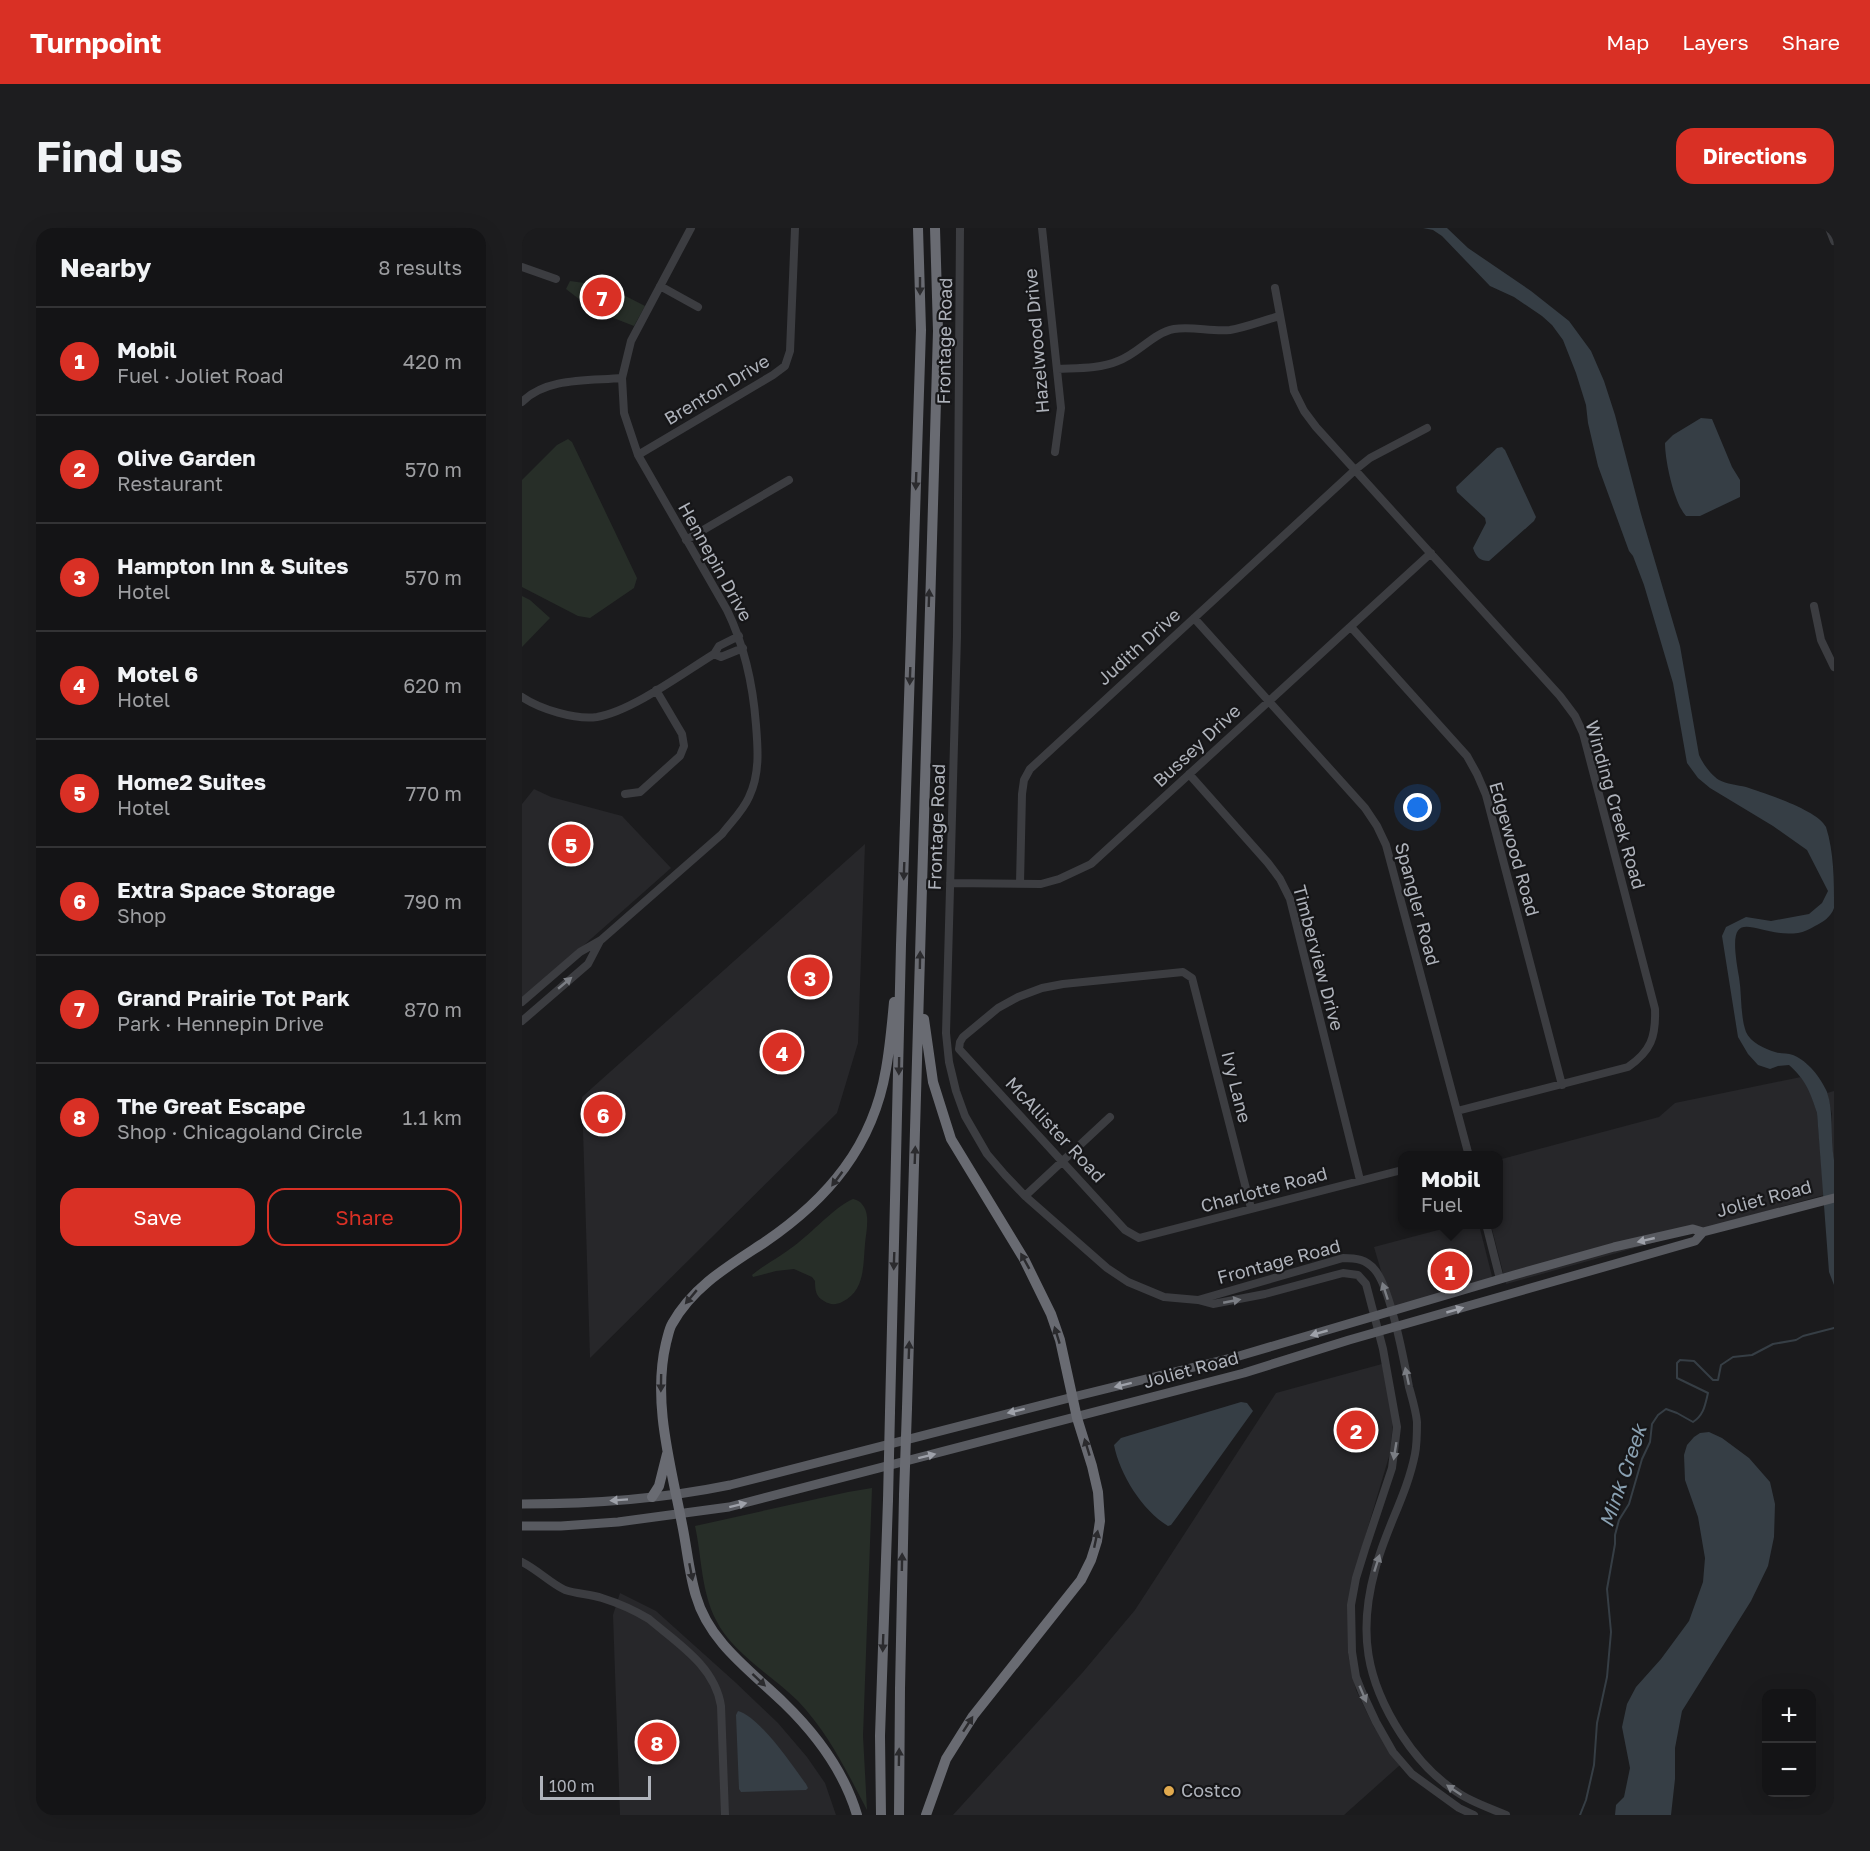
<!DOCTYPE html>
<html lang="en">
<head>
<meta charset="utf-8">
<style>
	body { margin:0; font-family:"Golos Text",sans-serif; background:#1d1d1f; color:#f1f3f6 }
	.controls { position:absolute; right:18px; bottom:18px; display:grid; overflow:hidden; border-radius:12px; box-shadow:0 6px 24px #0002 }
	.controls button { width:54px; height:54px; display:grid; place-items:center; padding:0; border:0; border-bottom:2px solid #333335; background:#141416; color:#f1f3f6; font:30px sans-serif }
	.scale { position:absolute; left:18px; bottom:15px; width:111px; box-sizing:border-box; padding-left:6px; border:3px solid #afb3bb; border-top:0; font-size:16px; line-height:21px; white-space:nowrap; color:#afb3bb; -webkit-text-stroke:4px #161618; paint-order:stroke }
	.you { position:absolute; left:896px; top:580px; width:21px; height:21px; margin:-15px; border:4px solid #fff; border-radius:50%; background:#1a73e8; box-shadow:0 0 0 9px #1a73e833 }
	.badge { display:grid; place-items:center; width:39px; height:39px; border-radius:50%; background:#d93025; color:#fff; font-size:20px; font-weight:700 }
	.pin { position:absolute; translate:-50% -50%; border:3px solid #fff; box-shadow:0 2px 6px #0006 }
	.popup { position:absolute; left:876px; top:923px; width:105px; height:78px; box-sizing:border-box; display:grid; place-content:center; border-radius:12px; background:#141416; filter:drop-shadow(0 2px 4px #0005); font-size:20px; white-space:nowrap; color:#9d9ea1 }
	.popup b { font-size:22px; color:#f1f3f6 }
	.popup::after { content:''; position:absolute; left:50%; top:100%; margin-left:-12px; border:12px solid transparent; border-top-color:#141416 }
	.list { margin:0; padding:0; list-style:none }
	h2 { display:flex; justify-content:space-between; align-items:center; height:78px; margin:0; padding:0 24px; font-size:26px }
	h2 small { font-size:20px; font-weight:400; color:#9d9ea1 }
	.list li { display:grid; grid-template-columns:39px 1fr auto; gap:18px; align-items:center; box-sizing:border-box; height:108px; padding:0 24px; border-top:2px solid #333335 }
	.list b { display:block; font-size:22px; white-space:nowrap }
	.list p { margin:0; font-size:20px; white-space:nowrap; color:#9d9ea1 }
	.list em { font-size:20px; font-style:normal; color:#9d9ea1 }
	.actions { display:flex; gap:12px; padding:18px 24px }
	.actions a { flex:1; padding:14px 0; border:2px solid #d93025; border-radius:18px; text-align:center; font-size:21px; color:#d93025 }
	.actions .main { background:#d93025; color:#fff }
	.map { position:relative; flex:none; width:1312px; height:1587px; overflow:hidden; border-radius:18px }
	header { display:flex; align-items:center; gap:36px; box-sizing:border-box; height:84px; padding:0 30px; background:#d93025; color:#fff }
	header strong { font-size:28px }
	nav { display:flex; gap:33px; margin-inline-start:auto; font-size:21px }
	.intro { display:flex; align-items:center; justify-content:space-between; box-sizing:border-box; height:144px; padding:0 36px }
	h1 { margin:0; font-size:42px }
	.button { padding:15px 27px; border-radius:18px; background:#d93025; color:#fff; font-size:21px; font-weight:700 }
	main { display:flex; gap:36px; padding:0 36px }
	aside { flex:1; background:#141416; border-radius:18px; box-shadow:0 6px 24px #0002 }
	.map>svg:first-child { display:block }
</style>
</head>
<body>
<header>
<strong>Turnpoint</strong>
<nav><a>Map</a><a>Layers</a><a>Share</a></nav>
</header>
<div class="intro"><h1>Find us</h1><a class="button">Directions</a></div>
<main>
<aside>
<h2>Nearby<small>8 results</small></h2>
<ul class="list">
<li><span class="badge">1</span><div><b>Mobil</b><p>Fuel · Joliet Road</p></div><em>420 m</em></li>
<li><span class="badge">2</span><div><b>Olive Garden</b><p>Restaurant</p></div><em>570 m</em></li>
<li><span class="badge">3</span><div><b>Hampton Inn &amp; Suites</b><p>Hotel</p></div><em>570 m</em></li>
<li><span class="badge">4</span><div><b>Motel 6</b><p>Hotel</p></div><em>620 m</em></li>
<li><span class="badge">5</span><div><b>Home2 Suites</b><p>Hotel</p></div><em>770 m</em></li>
<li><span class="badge">6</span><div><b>Extra Space Storage</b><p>Shop</p></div><em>790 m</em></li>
<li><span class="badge">7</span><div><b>Grand Prairie Tot Park</b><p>Park · Hennepin Drive</p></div><em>870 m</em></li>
<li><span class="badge">8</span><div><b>The Great Escape</b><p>Shop · Chicagoland Circle</p></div><em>1.1 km</em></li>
</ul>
<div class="actions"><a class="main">Save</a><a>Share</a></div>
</aside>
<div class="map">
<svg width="1312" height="1587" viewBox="0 0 1312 1587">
	<rect width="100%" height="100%" fill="#1b1b1d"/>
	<path fill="#27272a" d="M12,561l17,8 71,19 49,52 -149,132v-196z
		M343,616l-7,199 -21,70 -247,245 -8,-261z
		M1279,849l8,11 8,25 7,82 -318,89 -15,-59 7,-1v-64l161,-43 16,-14z
		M1312,863v69l-3,-17 1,-29 -5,-21z
		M935,997h22l15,59 -101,27 -19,-64z
		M860,1136l11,58 -3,31 -35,118 -7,83 8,36 18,37 26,38 -56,50h-391l130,-143 52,-62 141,-217z
		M98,1365l36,18 79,71 43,41 29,34 18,26 11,32h-216l-7,-200z"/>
	<path fill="#272e28" d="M48,53l36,5 39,20 -11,20 -41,-16 -27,-21z
		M46,211l4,3 65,136 -3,10 -44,30 -12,-2 -56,-29v-107l35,-35z
		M0,368l8,4 20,18 -28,29z
		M331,971c5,1 8,3 11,8 6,9 2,26 1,37 -2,22 0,47 -23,58 -6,3 -12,3 -18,-1 -8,-4 -9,-11 -9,-20l-3,-4 -18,-8 -18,2 -23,6 -1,-2c13,-11 28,-18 42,-29 18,-13 39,-38 59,-47z
		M350,1260l-9,248 4,74c-21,-40 -38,-76 -69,-109 -25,-25 -66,-48 -82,-81 -15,-29 -14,-62 -21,-94l153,-34z"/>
	<path fill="#363e45" d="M901,0h24l21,20 63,43 38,30 22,30 13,30 11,34 26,99 39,132 19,109c4,9 12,20 20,25 7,4 19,5 27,7 18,6 72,23 80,40 8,25 8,54 8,81 -3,9 -11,14 -19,18 -5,3 -11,6 -17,7 -44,6 -74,-37 -59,44 3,18 1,38 7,55 4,10 19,17 29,20 6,2 12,1 18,3 15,6 28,23 34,37 7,20 3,45 7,68v125l-5,-13 -12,-159c-7,-21 -11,-33 -28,-48l-11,1 -8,3 -12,-4 -10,-11 -10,-17 -16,-101 4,-9 20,-10 25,4 38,-7 13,-11 6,-12 -21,-41 -34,-24 -63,-38 -12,-10 -11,-15 -14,-80 -29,-98 -11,-29 -4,-5 -31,-85 -10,-43 -2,-18 -10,-32 -13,-33 -11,-15 -10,-9 -28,-19 -24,-11 -48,-50 -9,-6z
		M1179,190l11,1 20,48 8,13v17l-40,19h-14c-12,-13 -21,-55 -21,-73l8,-8z
		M980,219l3,3 31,67 -2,4 -45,40c-9,0 -13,-4 -16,-13l13,-25 -1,-5 -28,-26 -1,-5 41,-39z
		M719,1174l6,1 6,8 -76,106 -6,8 -3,1c-26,-16 -48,-51 -54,-81l7,-7z
		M1187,1204l13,6 27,20 21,24 5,22 -1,33 -6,29 -17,35 -69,110 -7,37v31l-4,36h-56l1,-10 8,-8 6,-29 -8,-41 5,-23 9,-17 25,-28 28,-38 14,-39 2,-24 -7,-41 -13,-37 -1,-25 3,-10 7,-8 6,-4z
		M216,1483c22,6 54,54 68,73l2,4 -2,2 -65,2 -2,-3 -3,-74z"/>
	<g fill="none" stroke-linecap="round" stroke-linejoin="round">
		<path stroke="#363e45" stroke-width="2" d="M1058,1587l6,-15 8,-35 3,-42 10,-46 4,-45 -4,-43 8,-45v-9l4,-15 10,-16 13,-45 8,-17 2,-18 6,-9 8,-6 11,4 16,9c11,-7 12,-17 15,-29l-31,-15v-15l3,-3 14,1 19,19h5l3,-15 12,-8 19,-2 21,-11 23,-4 7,-4 31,-8"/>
		<path stroke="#3c3d41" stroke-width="8" d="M438,0l-3,408 -11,397 3,29 7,29 9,25 22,38 18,21 20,21 82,72 21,14 36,15 34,3 15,4 52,-10 78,-21 15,2 8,9 17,65 14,78 -5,41 -27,81 -9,29 -5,27 1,47 4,25 6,15 14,30 17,30 19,22 47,34 15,7
			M520,0l19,180 -6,44
			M1307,0l5,13
			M0,39l34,12
			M138,58l38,21
			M753,60l19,103 10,20 12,16 244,269 15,20 8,17 72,276c1,28 -4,42 -27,58l-171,44
			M536,141c20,-1 41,0 60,-8 20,-7 35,-28 56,-32 19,-3 37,3 56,1 17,-3 34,-10 50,-14
			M0,174c24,-25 68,-21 100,-24
			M116,227l135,-80 12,-9 5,-15 5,-123
			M164,312l103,-60
			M1292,378l7,34 13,27
			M672,390l171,190 12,18 9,19 83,311
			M829,399l116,129 10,18 9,21 76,290
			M192,426l7,3 22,-9
			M0,469c18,12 53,23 75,20 35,-6 86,-44 117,-63l5,-8 20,-10
			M667,546l79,89 12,16 10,20 70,281
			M103,566l15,-2 40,-36 4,-10 -2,-12 -26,-44
			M428,655l91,1 18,-5 32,-15 340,-311
			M498,655l2,-89 2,-14 6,-11 325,-299 15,-12 57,-30
			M0,774l58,-50 21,-12 121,-106c9,-12 21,-23 27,-37 11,-23 9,-48 7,-72 -3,-41 -11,-78 -29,-115l-89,-155 -14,-42 -2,-35 9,-37 60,-113
			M0,793l66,-57 12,-23
			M503,968l85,-79
			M729,980l-59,-230 -9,-6 -120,12 -21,4 -24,9 -20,11 -35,29 -3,5 -1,7 166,181 14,8 263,-68
			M964,996l14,55
			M676,1072l145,-42c13,0 23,1 32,12 16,19 29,90 34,117 3,11 7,24 8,35 0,10 0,22 -2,32 -8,41 -30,76 -40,116 -17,62 -9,110 26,164 15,23 32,43 56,58 14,10 33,16 49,23
			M0,1334c16,8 28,21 43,28 12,4 25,4 37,8 16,5 32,12 47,21 28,24 66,47 72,87l4,109"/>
		<path stroke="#585a60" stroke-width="9" d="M0,1276c70,0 140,-5 208,-19l343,-88 166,-41 275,-81 100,-28 79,-18 10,3
			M0,1298h39l57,-4 111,-15 515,-134 105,-33 346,-99 8,-9 131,-34"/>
		<path stroke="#696b72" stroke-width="10" d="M402,791l9,63 18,57 73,120 27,55 9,26 17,78 15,48 6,26 2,29 -3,20 -6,19 -10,20 -108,136 -27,43 -20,56
			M385,1180l31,-1077 -3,-103
			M368,1184l11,-467 20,-615 -3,-102
			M130,1269l7,-11 8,-32
			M335,1587c-13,-44 -41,-81 -73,-112 -33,-32 -75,-61 -88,-107 -7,-23 -9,-48 -14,-72 -11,-58 -30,-122 -16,-181 2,-7 3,-14 6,-19 21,-38 58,-59 93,-82 63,-43 108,-96 121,-173 4,-22 6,-45 8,-67
			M359,1587l-1,-79 8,-236
			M377,1587l1,-126 4,-194"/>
		<path stroke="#696b72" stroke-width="10" d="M382,1267l3,-87
			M366,1272l2,-88"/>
	</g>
	<defs><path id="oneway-solid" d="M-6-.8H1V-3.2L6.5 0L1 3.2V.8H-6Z" transform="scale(1.5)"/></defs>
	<g fill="#2b2b2e">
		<use href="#oneway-solid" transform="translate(398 58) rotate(90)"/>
		<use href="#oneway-solid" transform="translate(394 253) rotate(92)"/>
		<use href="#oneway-solid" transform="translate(407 370) rotate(-88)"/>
		<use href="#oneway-solid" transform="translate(388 448) rotate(92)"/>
		<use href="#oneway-solid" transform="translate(382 643) rotate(92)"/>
		<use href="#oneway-solid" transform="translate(398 732) rotate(-89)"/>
		<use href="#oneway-solid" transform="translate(377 838) rotate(91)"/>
		<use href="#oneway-solid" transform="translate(393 927) rotate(-88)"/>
		<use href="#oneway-solid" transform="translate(315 951) rotate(127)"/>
		<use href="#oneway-solid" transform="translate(372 1033) rotate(92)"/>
		<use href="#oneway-solid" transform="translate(503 1033) rotate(-119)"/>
		<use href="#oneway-solid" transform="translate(169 1069) rotate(130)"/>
		<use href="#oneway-solid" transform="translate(535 1107) rotate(-107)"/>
		<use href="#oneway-solid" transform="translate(387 1122) rotate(-88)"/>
		<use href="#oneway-solid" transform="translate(139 1155) rotate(91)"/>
		<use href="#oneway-solid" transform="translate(565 1219) rotate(-107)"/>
		<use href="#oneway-solid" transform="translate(574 1311) rotate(-78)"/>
		<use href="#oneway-solid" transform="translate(380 1334) rotate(-89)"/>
		<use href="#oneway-solid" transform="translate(169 1344) rotate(79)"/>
		<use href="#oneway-solid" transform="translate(361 1415) rotate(92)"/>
		<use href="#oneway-solid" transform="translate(237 1452) rotate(43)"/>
		<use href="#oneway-solid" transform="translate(446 1496) rotate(-57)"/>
		<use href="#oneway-solid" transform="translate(377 1529) rotate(-89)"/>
	</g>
	<g fill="#7b7e84">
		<use href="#oneway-solid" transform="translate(43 755) rotate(-40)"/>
		<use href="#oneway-solid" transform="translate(863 1063) rotate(-108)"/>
		<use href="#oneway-solid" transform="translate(710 1073) rotate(-11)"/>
		<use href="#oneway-solid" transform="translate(885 1148) rotate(-102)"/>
		<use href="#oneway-solid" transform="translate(873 1223) rotate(99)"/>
		<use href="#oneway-solid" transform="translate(855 1335) rotate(-72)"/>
		<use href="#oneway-solid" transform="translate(841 1466) rotate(67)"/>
		<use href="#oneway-solid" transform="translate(932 1562) rotate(-146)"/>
	</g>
	<g fill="#9ea1a9">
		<use href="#oneway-solid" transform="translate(1124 1012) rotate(167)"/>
		<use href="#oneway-solid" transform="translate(933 1082) rotate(-16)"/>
		<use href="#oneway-solid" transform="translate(797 1105) rotate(164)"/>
		<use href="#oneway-solid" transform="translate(601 1157) rotate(166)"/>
		<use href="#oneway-solid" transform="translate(494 1183) rotate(166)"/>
		<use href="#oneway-solid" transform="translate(405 1228) rotate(-14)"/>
		<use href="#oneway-solid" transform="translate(97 1272) rotate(176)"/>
		<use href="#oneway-solid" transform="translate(216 1277) rotate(-14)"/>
	</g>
	<circle fill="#e2aa4e" stroke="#161618" stroke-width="2" cx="647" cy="1563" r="6"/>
	<g text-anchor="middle" stroke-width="4.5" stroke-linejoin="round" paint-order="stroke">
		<g font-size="18" fill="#afb3bb" stroke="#161618">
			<text transform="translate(423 113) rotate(-89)" y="6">Frontage Road</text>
			<text transform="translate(515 113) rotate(-95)" y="6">Hazelwood Drive</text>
			<text transform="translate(195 162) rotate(-31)" y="6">Brenton Drive</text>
			<text transform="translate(193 334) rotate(61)" y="6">Hennepin Drive</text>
			<text transform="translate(617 419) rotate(-42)" y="6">Judith Drive</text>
			<text transform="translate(675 518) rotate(-43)" y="6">Bussey Drive</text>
			<text transform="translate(1093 577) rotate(74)" y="6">Winding Creek Road</text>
			<text transform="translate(415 599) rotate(-88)" y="6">Frontage Road</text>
			<text transform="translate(992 621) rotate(74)" y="6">Edgewood Road</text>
			<text transform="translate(895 676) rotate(75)" y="6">Spangler Road</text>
			<text transform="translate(796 730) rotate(75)" y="6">Timberview Drive</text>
			<text transform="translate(714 859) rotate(76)" y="6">Ivy Lane</text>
			<text transform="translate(533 902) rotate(47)" y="6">McAllister Road</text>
			<text transform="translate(742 962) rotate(-15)" y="6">Charlotte Road</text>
			<text transform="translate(1242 971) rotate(-15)" y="6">Joliet Road</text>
			<text transform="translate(757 1034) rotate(-15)" y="6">Frontage Road</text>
			<text transform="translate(669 1142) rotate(-15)" y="6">Joliet Road</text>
		</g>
		<g font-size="18" fill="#afb3bb" stroke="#161618" text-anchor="start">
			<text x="659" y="1569">Costco</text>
		</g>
		<g font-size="20" font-style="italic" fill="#8aa1b2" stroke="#161618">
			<text transform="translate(1101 1248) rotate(-71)" y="7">Mink Creek</text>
		</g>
	</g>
</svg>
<div class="controls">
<button>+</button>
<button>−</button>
</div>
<div class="scale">100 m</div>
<div class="you"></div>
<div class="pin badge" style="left:928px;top:1043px">1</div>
<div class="popup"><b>Mobil</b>Fuel</div>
<div class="pin badge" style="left:834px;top:1202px">2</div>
<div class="pin badge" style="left:288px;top:749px">3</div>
<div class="pin badge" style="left:260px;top:824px">4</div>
<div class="pin badge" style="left:49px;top:616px">5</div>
<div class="pin badge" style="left:81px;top:886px">6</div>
<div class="pin badge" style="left:80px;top:69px">7</div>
<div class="pin badge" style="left:135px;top:1514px">8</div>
</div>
</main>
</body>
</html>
